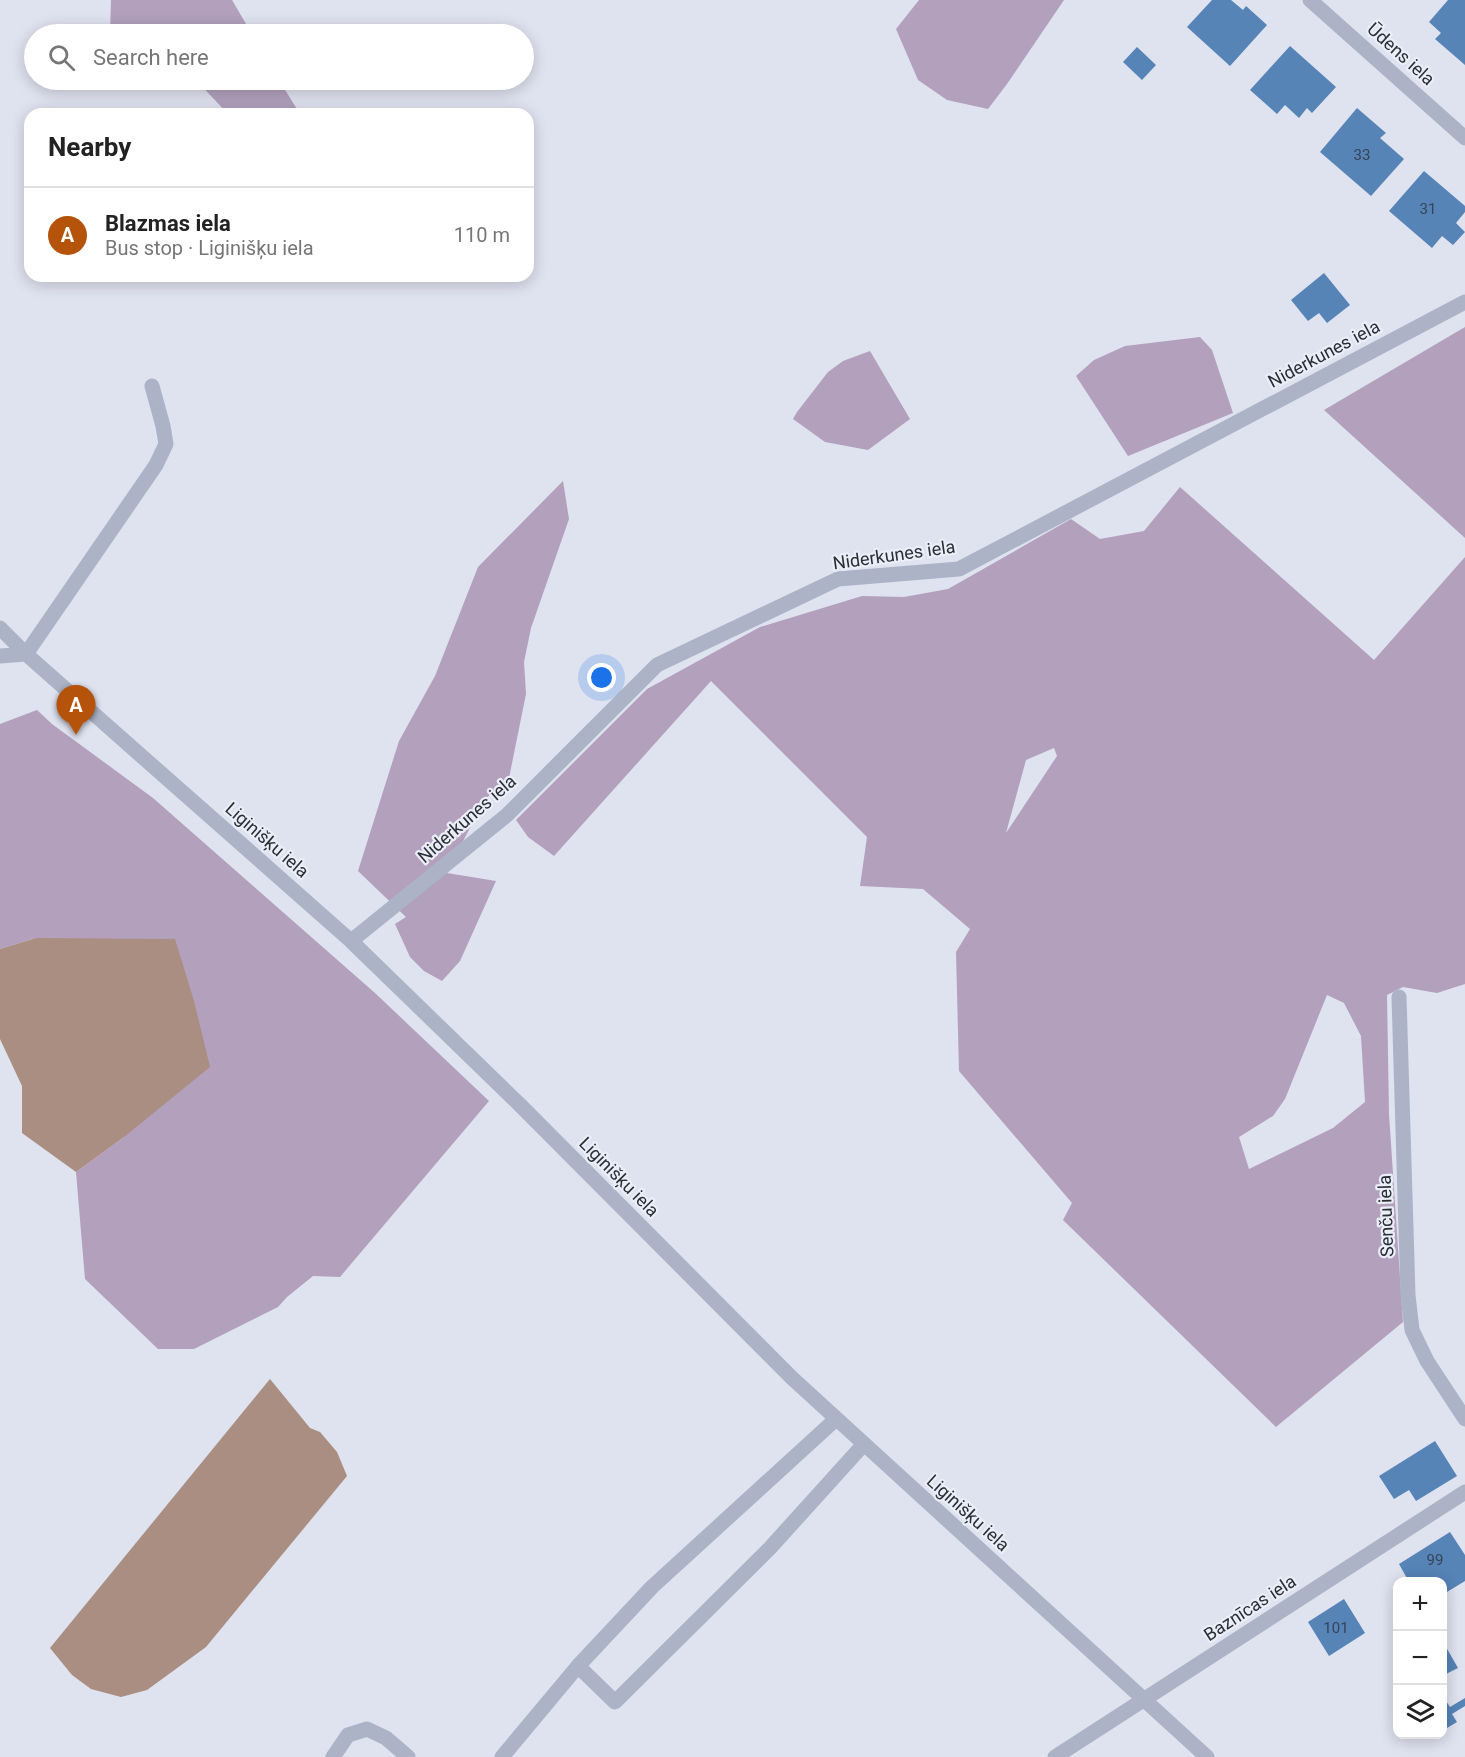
<!DOCTYPE html>
<html lang="en">
<head>
<meta charset="utf-8">
<style>
	body { margin:0; font-family:Roboto,sans-serif; background:#f6f6f6; color:#222 }
	.controls { position:absolute; right:18px; bottom:18px; display:grid; overflow:hidden; border-radius:12px; box-shadow:0 3px 15px #0003 }
	.controls button { width:54px; height:54px; display:grid; place-items:center; padding:0; border:0; border-bottom:2px solid #e0e0e0; background:#fff; color:#222; font:30px sans-serif }
	.you { position:absolute; left:602px; top:678px; width:21px; height:21px; margin:-15px; border:4px solid #fff; border-radius:50%; background:#1a73e8; box-shadow:0 0 0 9px #1a73e833 }
	.badge { display:grid; place-items:center; width:39px; height:39px; border-radius:50%; background:#b45309; color:#fff; font-size:20px; font-weight:700 }
	.pin { position:absolute; translate:-50% -50px; filter:drop-shadow(0 2px 3px #0008) }
	.pin::after { content:''; position:absolute; top:32px; width:21px; height:18px; background:inherit; clip-path:polygon(0 0,100% 0,50% 100%) }
	.list { margin:0; padding:0; list-style:none }
	h2 { display:flex; justify-content:space-between; align-items:center; height:78px; margin:0; padding:0 24px; font-size:26px }
	h2 small { font-size:20px; font-weight:400; color:#767676 }
	.list li { display:grid; grid-template-columns:39px 1fr auto; gap:18px; align-items:center; box-sizing:border-box; height:96px; padding:0 24px; border-top:2px solid #e0e0e0 }
	.list b { display:block; font-size:22px; white-space:nowrap }
	.list p { margin:0; font-size:20px; white-space:nowrap; color:#767676 }
	.list em { font-size:20px; font-style:normal; color:#767676 }
	.icon { flex:none; width:33px; height:33px; fill:none; stroke:currentColor; stroke-width:2; stroke-linecap:round; stroke-linejoin:round }
	.map { position:relative; flex:none; width:1465px; height:1757px; overflow:hidden }
	.search { position:absolute; background:#fff; box-shadow:0 3px 15px #0003; left:24px; top:24px; width:510px; height:66px; display:flex; align-items:center; gap:15px; box-sizing:border-box; padding:0 21px; border-radius:33px; color:#767676; font-size:22px }
	.panel { position:absolute; background:#fff; box-shadow:0 3px 15px #0003; left:24px; top:108px; width:510px; height:174px; border-radius:18px }
	.map>svg:first-child { display:block }
</style>
</head>
<body>
<div class="map">
<svg width="1465" height="1757" viewBox="0 0 1465 1757">
	<rect width="100%" height="100%" fill="#dfe2ef"/>
	<path fill="#b2a0bd" fill-rule="evenodd" d="M111,0h121l20,34h-142z
		M919,0h145l-57,84 -19,25 -41,-9 -29,-20 -22,-51z
		M196,80h83l21,34h-72z
		M1465,327v211l-141,-128z
		M1200,337l12,13 21,63 -105,43 -52,-80 18,-16 31,-14z
		M870,351l40,68 -42,31 -43,-8 -32,-23 4,-7 31,-40 15,-11z
		M563,481l6,38 -38,109 -7,34 2,32 -17,84 -25,22 -37,73 49,8 -36,80 -18,20 -18,-10 -14,-14 -15,-33 11,-7 -48,-46 41,-130 36,-65 43,-109z
		M1180,487l194,173 91,-103v427l-28,9 -34,-6 -16,8 2,119 14,208 -127,105 -213,-207 9,-17 -113,-132 -3,-119 14,-23 -47,-40 -63,-3 7,-49 -156,-156 -157,175 -26,-19 -12,-17 131,-131 113,-62 102,-31 42,1 44,-8 123,-70 29,20 44,-8zM1054,748l3,8 -51,77 20,-73zM1327,995l17,8 17,33 4,66 -32,26 -84,41 -10,-32 34,-21 12,-17z
		M37,710l15,14 101,74 222,195 114,108 -149,176 -27,-1 -26,21 -9,10 -84,42h-36l-73,-70 -9,-107 48,-35 -88,-199 -36,11v-225z"/>
	<path fill="#a98e81" d="M36,938l139,1 19,62 16,66 -86,70 -48,35 -54,-39v-47l-22,-47v-90z
		M270,1379l40,49 10,4 17,20 10,24 -141,171 -59,43 -26,7 -30,-8 -19,-14 -22,-27z"/>
	<path fill="#5684b7" d="M1212,0h19l12,10 3,-4 21,19 -37,41 -43,-39z
		M1448,0h17v65l-30,-26 6,-6 -12,-11z
		M1290,46l46,41 -24,26 -5,-5 -8,10 -14,-13 -8,9 -27,-24z
		M1137,47l19,18 -14,15 -19,-18z
		M1357,108l29,25 -6,5 24,21 -33,37 -51,-44z
		M1424,171l41,35v6l-9,11 9,9 -12,13 -11,-9 -10,12 -43,-37z
		M1324,273l26,32 -23,18 -8,-10 -11,8 -17,-21z
		M1435,1441l22,35 -41,25 -7,-11 -15,9 -15,-23z
		M1450,1532l15,23v26l-23,14v-13h-33l-10,-18z
		M1344,1599l21,34 -36,23 -21,-34z
		M1442,1640l16,28 -16,8z
		M1442,1695l8,12 15,-9v8l-13,8 5,8 -15,9z"/>
	<g fill="none" stroke-linecap="round" stroke-linejoin="round">
		<path stroke="#acb3c6" stroke-width="15" d="M1310,0l155,138
			M0,628l26,26 325,287 170,165 271,272 415,379
			M0,656l26,-2 130,-189 10,-21 -3,-18 -11,-40
			M351,941l156,-126 150,-150 181,-86 121,-10 506,-267
			M1399,997l9,298 4,35 15,31 38,58
			M578,1666l37,36 155,-154 94,-104
			M333,1757l15,-22 19,-6 19,9 22,19
			M502,1757l76,-91 74,-79 184,-168
			M1055,1757l410,-265"/>
	</g>
	<g text-anchor="middle" stroke-width="4.5" stroke-linejoin="round" paint-order="stroke">
		<g font-size="15" fill="#354456">
			<text x="1362" y="160">33</text>
			<text x="1428" y="214">31</text>
			<text x="1435" y="1565">99</text>
			<text x="1336" y="1633">101</text>
		</g>
		<g font-size="18" fill="#2a2f35" stroke="#ebedf8">
			<text transform="translate(1401 54) rotate(42)" y="6">Ūdens iela</text>
			<text transform="translate(1324 354) rotate(-28)" y="6">Niderkunes iela</text>
			<text transform="translate(894 555) rotate(-8)" y="6">Niderkunes iela</text>
			<text transform="translate(467 819) rotate(-41)" y="6">Niderkunes iela</text>
			<text transform="translate(267 840) rotate(41)" y="6">Liginišķu iela</text>
			<text transform="translate(619 1177) rotate(45)" y="6">Liginišķu iela</text>
			<text transform="translate(1386 1216) rotate(-92)" y="6">Senču iela</text>
			<text transform="translate(968 1513) rotate(42)" y="6">Liginišķu iela</text>
			<text transform="translate(1250 1608) rotate(-33)" y="6">Baznīcas iela</text>
		</g>
	</g>
</svg>
<div class="controls">
<button>+</button>
<button>−</button>
<button><svg class="icon" aria-label="layers" viewBox="0 0 24 24"><path d="M12 4l9 5-9 5-9-5zM3 14l9 5 9-5"/></svg></button>
</div>
<div class="you"></div>
<div class="pin badge" style="left:76px;top:735px">A</div>
<div class="search"><svg class="icon" aria-label="search" viewBox="0 0 24 24"><circle cx="10" cy="10" r="6"/><path d="M15 15l6 6"/></svg>Search here</div>
<section class="panel">
<h2>Nearby<small></small></h2>
<ul class="list">
<li><span class="badge">A</span><div><b>Blazmas iela</b><p>Bus stop · Liginišķu iela</p></div><em>110 m</em></li>
</ul>
</section>
</div>
</body>
</html>
